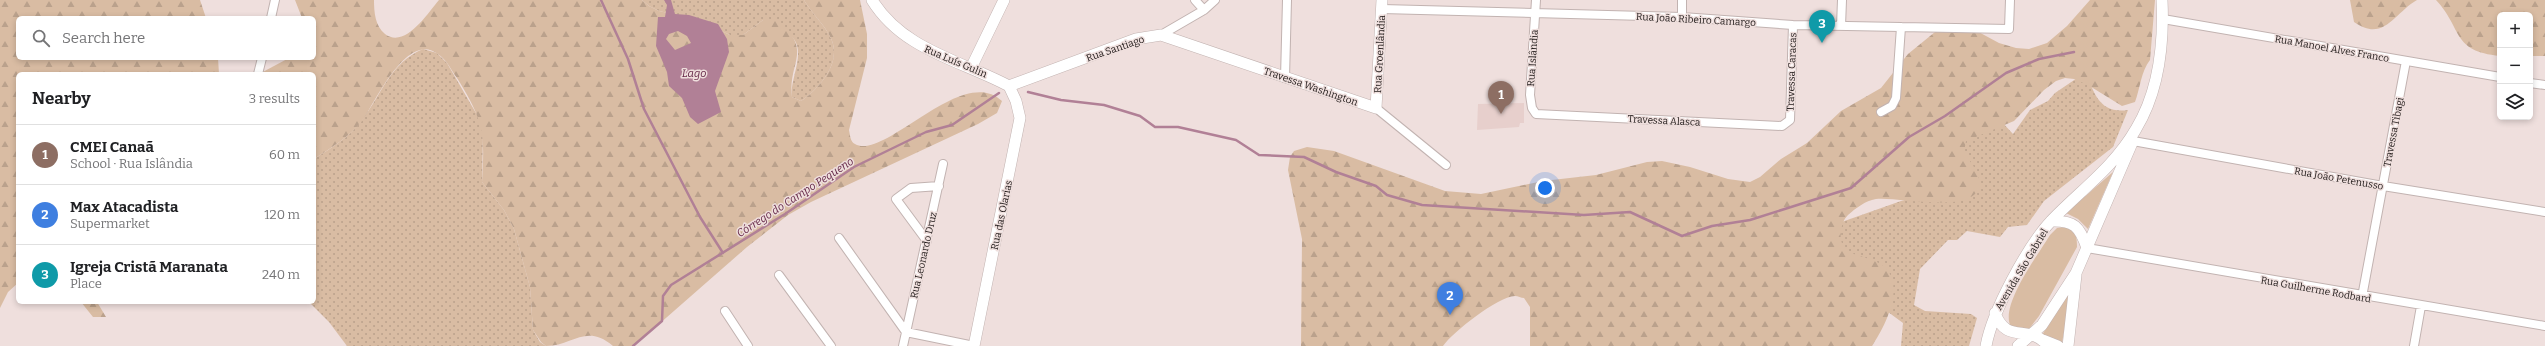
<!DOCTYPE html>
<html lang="en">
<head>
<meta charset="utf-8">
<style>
	body { margin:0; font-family:Bitter,serif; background:#f2f2f2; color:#202124 }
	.controls { position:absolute; right:12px; top:12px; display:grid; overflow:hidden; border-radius:6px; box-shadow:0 2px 6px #0003 }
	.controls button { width:36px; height:36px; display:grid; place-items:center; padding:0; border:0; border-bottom:1px solid #e0e0e0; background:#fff; color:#202124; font:20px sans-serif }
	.you { position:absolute; left:1545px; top:188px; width:14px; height:14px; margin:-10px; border:3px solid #fff; border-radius:50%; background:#1a73e8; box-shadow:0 0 0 6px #1a73e833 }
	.badge { display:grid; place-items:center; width:26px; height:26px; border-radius:50%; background:#111827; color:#fff; font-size:13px; font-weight:700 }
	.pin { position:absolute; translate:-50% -33px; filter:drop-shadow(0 1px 2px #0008) }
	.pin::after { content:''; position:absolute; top:21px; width:14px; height:12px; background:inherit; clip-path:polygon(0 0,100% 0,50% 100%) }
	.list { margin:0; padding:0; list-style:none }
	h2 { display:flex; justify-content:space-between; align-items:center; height:52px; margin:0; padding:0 16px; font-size:17px }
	h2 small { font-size:13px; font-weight:400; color:#757577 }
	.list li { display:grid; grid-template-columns:26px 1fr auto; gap:12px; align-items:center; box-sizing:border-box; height:60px; padding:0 16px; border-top:1px solid #e0e0e0 }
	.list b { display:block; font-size:15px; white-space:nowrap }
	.list p { margin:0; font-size:13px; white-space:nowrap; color:#757577 }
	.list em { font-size:13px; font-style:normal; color:#757577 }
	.icon { flex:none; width:22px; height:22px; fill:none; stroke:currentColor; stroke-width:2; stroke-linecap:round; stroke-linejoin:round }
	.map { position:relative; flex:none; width:2545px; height:346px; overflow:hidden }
	.search { position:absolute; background:#fff; box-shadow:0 2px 6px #0003; left:16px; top:16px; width:300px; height:44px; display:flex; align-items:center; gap:10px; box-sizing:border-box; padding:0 14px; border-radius:6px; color:#757577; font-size:15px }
	.panel { position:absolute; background:#fff; box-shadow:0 2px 6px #0003; left:16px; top:72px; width:300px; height:232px; border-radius:6px }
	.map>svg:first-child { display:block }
</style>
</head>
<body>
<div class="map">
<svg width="2545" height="346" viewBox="0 0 2545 346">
	<defs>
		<pattern id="grass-dots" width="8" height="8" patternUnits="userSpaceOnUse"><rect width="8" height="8" fill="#d9bca3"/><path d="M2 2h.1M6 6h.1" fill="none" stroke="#baa18c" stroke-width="1.8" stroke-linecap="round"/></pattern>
		<pattern id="forest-firs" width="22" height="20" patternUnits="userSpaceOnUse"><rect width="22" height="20" fill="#d9bca3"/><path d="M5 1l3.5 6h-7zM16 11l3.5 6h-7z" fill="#baa18c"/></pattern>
	</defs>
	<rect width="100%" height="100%" fill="#efdfdd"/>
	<path fill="#e7cfcc" d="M1524,103v20h-4l-1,4 -42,3 1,-26z"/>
	<path fill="url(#grass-dots)" d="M642,0h162c8,14 26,30 29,44 6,23 -16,46 -32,57l-9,-4c-3,-17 15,-45 0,-60 -7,-7 -20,-12 -29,-17l-20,15h-13l-31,-15 -40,-9 -10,-5z
		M423,49l14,4 10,10 33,57 3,14 -1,48 22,28 10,19 16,58 3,43 7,12 6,4h-199l-18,-24 -20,-20h5v-143c17,-11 36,-22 48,-39 20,-26 28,-57 61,-71z
		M2086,72c8,22 14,42 42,38l-15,37 -69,54 -17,24 -19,2 -8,10 -33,-6 -10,9h-9l-28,29 -6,36 11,6 46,3 6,4 -8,28h-68l2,-23 -19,-14 -65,-79 82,-29 46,-12 5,-45 49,-23 12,13 17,-24 18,-9 7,-8z"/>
	<path fill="url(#forest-firs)" d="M0,0h200l6,18h-188v40h200l1,16h-201v209l-10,9 -8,16z
		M295,0h79c0,12 1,26 11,34 20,15 42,-20 54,-34h203l7,6 10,5 40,9 31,15h13l20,-15 11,-1c42,30 13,43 18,78l9,4c16,-11 38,-34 32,-57 -3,-14 -21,-30 -29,-44h56l7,34v24l-18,72c1,4 1,12 6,14 30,17 107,-81 147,-43l-5,12 -19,11 -167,78 -23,13 -41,32 -113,99h-21c-27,-23 -40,0 -67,0l-5,-4 -8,-12 -3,-43 -16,-58 -10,-19 -22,-28c3,-51 2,-60 -25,-104 -6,-8 -10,-18 -19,-24 -31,-24 -63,49 -76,67 -13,16 -31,27 -48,38v-85h-55l30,-16h25v-40h-12z
		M2090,0h65l-5,60c-9,11 -10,29 -15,42l-13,4 -34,-21 -14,-6 -9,-1 -9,3 -12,9 -30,31 -48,20 -2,11c4,7 11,15 14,23 14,44 -80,21 -102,24 -11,2 -20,9 -28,16 -5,5 -6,10 -7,16 -5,31 36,21 48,41 13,22 -5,56 -17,74h-342v-39l-6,-9c-3,0 -6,-2 -9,-2 -18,1 -62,36 -72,50h-142l1,-107 -14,-69 2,-13 4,-6 13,-4 27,4 111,40 36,3 62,-13 53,-6 51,-13 15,-1 28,6 38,12 22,3 10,-5 21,-18 26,-16 34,-32 40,-23 27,-34 27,-22 38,-3 26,14 17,5 13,1 18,-6 20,-17z
		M2350,0h67c-23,13 -33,43 -63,22z
		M2436,0h109v56h-15v-41h-30v41c-49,-5 -37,-27 -64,-56z
		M81,302h16l9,15h-13z"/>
	<path fill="#d9bca3" d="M2113,172l-25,57 -10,-10 -12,-6z
		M2065,227c11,4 12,9 12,20l-38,69 -10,13 -18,-2c-12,-21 27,-72 39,-92l7,-7z
		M2072,287l-10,56 -20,-8z"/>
	<path fill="#b18096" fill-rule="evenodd" d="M664,0h7l4,14 14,1 29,9 9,15 2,13 -14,39 6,21 -23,12 -8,-7 -8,-19 -13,-12 -2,-14 -11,-26 2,-29h7l2,-12zM678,31l9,5 4,7 -16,7 -9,-11 3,-5z"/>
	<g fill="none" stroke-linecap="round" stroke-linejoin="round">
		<path stroke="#b18096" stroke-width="2.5" d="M601,0l27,59 16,50 56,108 23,36
			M1028,92l33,8 43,5 36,11 15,11h23l58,13 23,15 45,2 32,15 40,14 11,9 35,10 162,10 46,-3 52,24 30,-10 38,-6 101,-32 58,-51 36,-21 61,-43 33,-14 35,-7
			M633,346l29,-25 1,-25 8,-11 114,-71 69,-47 72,-35 26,-7 47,-32"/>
		<g stroke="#c2b3b1" stroke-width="10">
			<path id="street" d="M1195,0l9,10
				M1536,0l-6,95 2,13 4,6 246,12 8,-6 3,-95
				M1382,9l300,8 111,8 216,4 1,-29
				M1682,17v-17
				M271,18l4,-18
				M2163,19l337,58
				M1841,26l1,-26
				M1161,35l43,-25 11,-10
				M258,74l4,-16
				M1285,78l2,-78
				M2530,83l15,2
				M1376,108l70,57
				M1881,112l11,-6 4,-8 5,-71
				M2133,141l250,45 162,26
				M839,238l67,94 68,14
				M927,241l-31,-42 15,-11 28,-2
				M2087,248l458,78
				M779,275l52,71
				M2362,297l44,-236
				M725,311l23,35
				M903,346l40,-182
				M2414,346l7,-40"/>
		</g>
		<g stroke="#c2b3b1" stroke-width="12">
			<path id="secondary" d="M872,0c31,50 88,60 137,86
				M971,68l33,-68
				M1009,86l127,-47 25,-4 215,73 6,-108
				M2051,221c23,-1 29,6 36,27
				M1995,313c12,33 34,9 53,33
				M2043,340l15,6
				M974,346l46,-228 -4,-17 -7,-15
				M1986,346c6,-34 42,-101 66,-126 29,-30 63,-54 84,-91 23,-38 28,-86 26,-129
				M2018,346l24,-21 34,-52 56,-130
				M2068,346l8,-71"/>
		</g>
		<use href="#street" stroke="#fff" stroke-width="8"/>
		<use href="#secondary" stroke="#fff" stroke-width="11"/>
	</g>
	<g text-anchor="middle" stroke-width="3" stroke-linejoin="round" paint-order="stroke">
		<g font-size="10" fill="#201a19" stroke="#efdfdd">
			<text transform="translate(1696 19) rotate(3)" y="4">Rua João Ribeiro Camargo</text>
			<text transform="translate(1115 48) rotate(-19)" y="4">Rua Santiago</text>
			<text transform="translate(2332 48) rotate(10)" y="4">Rua Manoel Alves Franco</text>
			<text transform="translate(1379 54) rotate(-87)" y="4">Rua Groenlândia</text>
			<text transform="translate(1532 58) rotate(-86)" y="4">Rua Islândia</text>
			<text transform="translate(956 61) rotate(23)" y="4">Rua Luís Gulin</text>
			<text transform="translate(1791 72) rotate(-88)" y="4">Travessa Caracas</text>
			<text transform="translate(1311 86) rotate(19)" y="4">Travessa Washington</text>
			<text transform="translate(1664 120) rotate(3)" y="4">Travessa Alasca</text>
			<text transform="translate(2393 132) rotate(-79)" y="4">Travessa Tibagi</text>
			<text transform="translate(2339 178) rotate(10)" y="4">Rua João Petenusso</text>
			<text transform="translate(1001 215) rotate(-78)" y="4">Rua das Olarias</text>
			<text transform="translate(923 255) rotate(-77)" y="4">Rua Leonardo Druz</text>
			<text transform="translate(2021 269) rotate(-59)" y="4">Avenida São Gabriel</text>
			<text transform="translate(2316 289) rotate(10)" y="4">Rua Guilherme Rodbard</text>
		</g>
		<g font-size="11" font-style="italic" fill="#652848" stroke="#efdfdd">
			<text x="694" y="77">Lago</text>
			<text transform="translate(795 197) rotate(-33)" y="4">Córrego do Campo Pequeno</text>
		</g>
	</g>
</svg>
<div class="controls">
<button>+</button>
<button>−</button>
<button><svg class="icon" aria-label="layers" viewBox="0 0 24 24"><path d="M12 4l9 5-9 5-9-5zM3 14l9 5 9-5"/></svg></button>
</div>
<div class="you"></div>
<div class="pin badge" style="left:1501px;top:114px;background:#8d6e63">1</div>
<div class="pin badge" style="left:1450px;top:315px;background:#3f7fe0">2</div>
<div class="pin badge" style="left:1822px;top:43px;background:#0f9aa8">3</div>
<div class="search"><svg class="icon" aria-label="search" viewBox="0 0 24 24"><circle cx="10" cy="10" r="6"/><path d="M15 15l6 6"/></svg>Search here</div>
<section class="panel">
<h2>Nearby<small>3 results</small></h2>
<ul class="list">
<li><span class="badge" style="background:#8d6e63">1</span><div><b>CMEI Canaã</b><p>School · Rua Islândia</p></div><em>60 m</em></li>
<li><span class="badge" style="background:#3f7fe0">2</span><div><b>Max Atacadista</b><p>Supermarket</p></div><em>120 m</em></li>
<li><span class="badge" style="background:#0f9aa8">3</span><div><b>Igreja Cristã Maranata</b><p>Place</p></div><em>240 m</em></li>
</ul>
</section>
</div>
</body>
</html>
